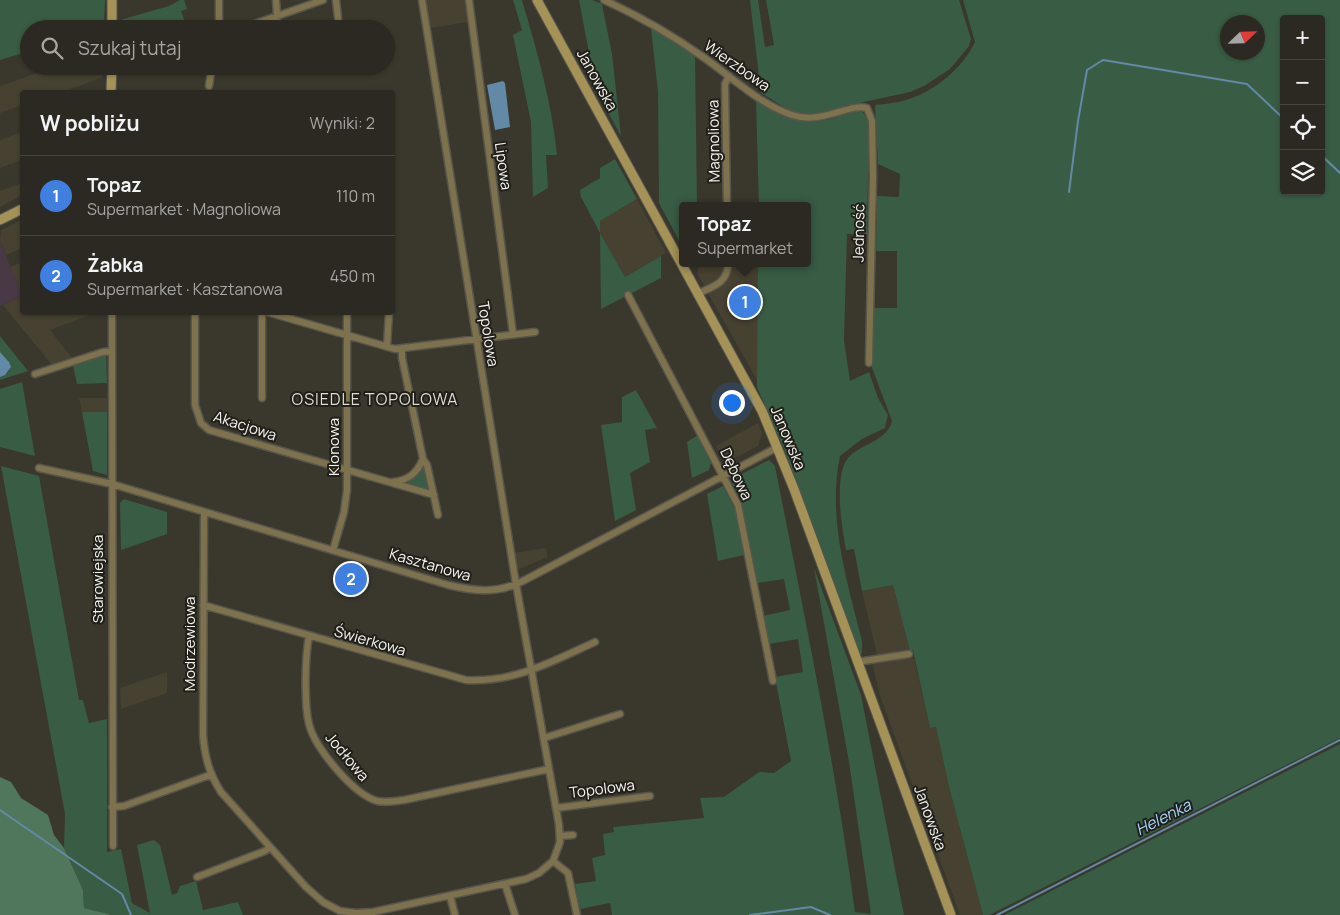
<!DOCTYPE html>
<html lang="pl">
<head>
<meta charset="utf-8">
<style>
	body { margin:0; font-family:Manrope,sans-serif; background:#38352f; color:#f1f3f6 }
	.controls { position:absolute; right:15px; top:15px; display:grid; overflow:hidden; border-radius:5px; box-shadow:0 1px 4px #0004 }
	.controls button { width:45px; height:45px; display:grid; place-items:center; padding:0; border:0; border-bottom:1px solid #484540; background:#2c2922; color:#f1f3f6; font:25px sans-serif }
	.compass { position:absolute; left:1220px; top:15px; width:45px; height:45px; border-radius:50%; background:#2c2922; box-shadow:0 1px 4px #0004; rotate:67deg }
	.you { position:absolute; left:731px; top:402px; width:18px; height:18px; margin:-12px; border:4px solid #fff; border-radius:50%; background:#1a73e8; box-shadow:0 0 0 8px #1a73e833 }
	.badge { display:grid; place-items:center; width:32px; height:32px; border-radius:50%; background:#1a73e8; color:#fff; font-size:16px; font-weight:700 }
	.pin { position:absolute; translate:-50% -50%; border:2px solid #fff; box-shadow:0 1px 5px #0006 }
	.popup { position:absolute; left:679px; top:202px; width:132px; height:65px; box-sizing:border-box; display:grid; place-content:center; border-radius:5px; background:#2c2922; filter:drop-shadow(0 1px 4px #0005); font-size:16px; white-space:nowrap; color:#a6a6a5 }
	.popup b { font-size:19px; color:#f1f3f6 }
	.popup::after { content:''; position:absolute; left:50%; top:100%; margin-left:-10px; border:10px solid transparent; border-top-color:#2c2922 }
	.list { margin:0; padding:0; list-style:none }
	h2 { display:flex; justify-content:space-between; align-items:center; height:65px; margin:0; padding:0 20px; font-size:21px }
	h2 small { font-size:16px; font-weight:400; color:#a6a6a5 }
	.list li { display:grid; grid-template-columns:32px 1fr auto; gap:15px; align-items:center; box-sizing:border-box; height:80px; padding:0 20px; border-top:1px solid #484540 }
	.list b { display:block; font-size:19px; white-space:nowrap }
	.list p { margin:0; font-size:16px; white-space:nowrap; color:#a6a6a5 }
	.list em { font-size:16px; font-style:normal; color:#a6a6a5 }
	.icon { flex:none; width:28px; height:28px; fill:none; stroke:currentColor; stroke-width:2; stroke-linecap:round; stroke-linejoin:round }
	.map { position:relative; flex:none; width:1340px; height:915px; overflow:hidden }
	.search { position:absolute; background:#2c2922; box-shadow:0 1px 4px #0004; left:20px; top:20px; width:375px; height:55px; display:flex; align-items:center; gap:12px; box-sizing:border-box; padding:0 18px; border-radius:28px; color:#a6a6a5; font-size:19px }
	.panel { position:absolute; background:#2c2922; box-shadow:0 1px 4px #0004; left:20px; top:90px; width:375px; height:225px; border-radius:5px }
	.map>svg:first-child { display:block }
</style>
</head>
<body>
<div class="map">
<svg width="1340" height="915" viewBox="0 0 1340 915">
	<rect width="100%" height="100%" fill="#3a372d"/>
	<path fill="#474131" d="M425,0h40l3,22 -38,6z
		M57,66h47l-1,11 -40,15h-41v13l-22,8v-27z
		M22,132v28l-22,8v-28z
		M22,183v12l-22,12v-16z
		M637,199l29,54 -41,24 -25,-44v-12z
		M22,220v28l-16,7 -6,-14 1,-11z
		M22,262v50l73,1 -45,17 22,28 -21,6 -48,-59 19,-9 -12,-29z
		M698,267h60v115l-60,-107z
		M79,398h28v14h-25z
		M758,423l4,10 -4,13 -29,15 -8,-3 -5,-12z
		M546,548l2,9 -31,13 -3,-17z
		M340,563l24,7 -8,28 -23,-7z
		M893,585l17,66 -33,4 -15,-64z
		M914,658l16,70 6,-1 13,60 34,128h-23l-80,-219 -8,-34z
		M167,672v21l-46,16 -1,-21z"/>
	<path fill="#493946" d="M0,241l22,55 -22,10z"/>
	<path fill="#395c45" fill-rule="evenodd" d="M0,0h105l-1,25 -12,4h-63v22l-29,9z
		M180,0h4l3,9 -6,2 4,11 -20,7h-45v-9l49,-14z
		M513,0h9c15,51 30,103 35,155h-11l2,33 -15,9 -2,-75 -18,-87 9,-5z
		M579,0h13l10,4 10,50 9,82 -25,-46z
		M750,0h8l7,47 9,-2 -8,-45h193l12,39 -2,7 -19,23 -26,17 -14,6 -51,11 -45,13 -19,-2 -34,-21z
		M963,0h377v738l-351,177h-6l-34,-128 -13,-60 -6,1 -17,-78 -3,1 -17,-66 -31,6 -8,-42 -8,1c-4,-22 -14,-80 5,-95 14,-12 36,-15 41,-34l-21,-56 3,-57h23v-57h-21l1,-55 22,1 1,-23 -22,-10 -3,-59c10,-1 21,-2 31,-5 28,-8 57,-32 69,-58zM1284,19h37v172h-37zM1228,22h30v30h-30z
		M651,28l44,27 2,151h-15v40l-23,-43 -1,-111z
		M756,101c22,10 45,25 70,19 12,-2 25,-11 37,-8l6,11 -2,111h-20l-3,106 6,41 19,-9 9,26 10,17 -3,13 -23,11 -22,17c-13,62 7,125 22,185v12l-2,2 -77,-209 -26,-59 1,-124h50v-57h-49z
		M615,159l22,40 -37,22v12l25,44 36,-21v22l-60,31 -1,-76 -19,-36 -1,-7 20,-12v-10z
		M0,336l28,35 -28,9v-3l9,-6v-9l-9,-10z
		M106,355l1,28 -30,1 -4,-18z
		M22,382l13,74 -35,-9v-58z
		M636,390l21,38 -12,2 5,32 -20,11 6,37 -21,11 -14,-96 21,-3v-25z
		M82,412h25v63l-14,-4z
		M698,435l13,28 -2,7 -17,8 -5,-36z
		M769,460l6,6c29,148 60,296 80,446l16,2 -22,-152 -35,-194 47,127 43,220h-292l-2,-12 -30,6 -5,-25 21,-3 -4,-23 13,-3 -2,-21 11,-2 -1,-5 91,-9 -4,-20 24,-1 35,-25 15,1 17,-12 -16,-84 28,-5 -5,-33 -29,5 -6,-28 27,-6 -6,-31 -27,4 -17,-87 -10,-16z
		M1,466l38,10 40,224h4l6,23 18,-4v133l14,-3 11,54 18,10 -13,-68 17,-5 6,5 12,50 5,-2 3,-7 16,-5 7,29 35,-8 5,13h-131l-28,-7 -1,-18 -19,-42 1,-34z
		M423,466h1l6,25 -25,-6 12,-10z
		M723,486l12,23 9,46 -26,6 -11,-67z
		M124,499l43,13v22l-46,16 -1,-47z
		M1340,744v171h-336z"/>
	<path fill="#50775c" d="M0,777l11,5 10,16 27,17 6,20 10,13 19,42 1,18 28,7h-112z"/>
	<path fill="#6289a5" d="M503,81l2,2 5,44 -15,3 -8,-45z
		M0,352l9,10 2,5 -6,8 -5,2z"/>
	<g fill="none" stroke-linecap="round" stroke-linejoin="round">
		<path stroke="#6289a5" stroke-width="2" d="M1321,155l19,18
			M1069,192l9,-71 9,-51 16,-10 144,24 37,35
			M0,810l122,84 9,21
			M750,915l61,-8 19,8
			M997,915l343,-175"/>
		<g stroke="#58554c" stroke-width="9">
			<path id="street" d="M219,0v29
				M276,0l2,29
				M336,0l3,27
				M469,0l44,334
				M604,0c35,16 68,35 99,57 29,20 56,47 89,58 30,10 57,-12 75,-7l5,13 1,56 -4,186
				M240,29l83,-29
				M112,71l19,-5
				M209,86l3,-20
				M727,206l-2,-122 4,-8
				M699,293c16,-7 29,-11 29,-30
				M628,295l110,210 35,176
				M112,312l1,534
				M195,312v93l6,18 8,7 225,65
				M267,312l128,37 140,-17
				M387,347l2,-35
				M402,350v8l21,101 4,6 11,50
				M35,374l68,-22 9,-1
				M262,398v-86
				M39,468l73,16 336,101c26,6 47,9 73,-3l257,-135
				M393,482c16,-2 24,-9 30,-23
				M204,513l-1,222c2,23 6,38 18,57l85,95 17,15 17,9 16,2 17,-1 153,-33 13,-6 14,-12 7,-19 -1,-17 -43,-241 -94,-584
				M333,550l11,-38 3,-22v-178
				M203,605l263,75c48,3 87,-19 129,-38
				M309,636c-4,21 -5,68 0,88 6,24 44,70 68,77 9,2 18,0 27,-1l145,-31
				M857,662l52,-8
				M544,738l76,-24
				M112,807l12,-1 86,-31
				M556,808l94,-12
				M560,836l13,-1
				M553,861l15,12 9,42
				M197,877l68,-26 5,-4
				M505,884l10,31
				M450,896l5,19"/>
		</g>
		<g stroke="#58554c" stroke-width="11">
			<path id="secondary" d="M537,0l225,411 32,78 157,426
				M112,29v-29
				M111,92l1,-26
				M0,220l22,-11"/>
		</g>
		<use href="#street" stroke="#7d724d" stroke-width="6"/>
		<use href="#secondary" stroke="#a49257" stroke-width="9"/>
	</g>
	<g text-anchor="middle" stroke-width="4" stroke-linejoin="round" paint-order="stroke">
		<g font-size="15" fill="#f6f4ed" stroke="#201f1a">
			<text transform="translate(737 66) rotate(35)" y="5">Wierzbowa</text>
			<text transform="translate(597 80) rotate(61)" y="5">Janowska</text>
			<text transform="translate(714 141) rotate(-91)" y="5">Magnoliowa</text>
			<text transform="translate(503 166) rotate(82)" y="5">Lipowa</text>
			<text transform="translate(859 233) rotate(-89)" y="5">Jedność</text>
			<text transform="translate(488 334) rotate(81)" y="5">Topolowa</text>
			<text transform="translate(245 426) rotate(18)" y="5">Akacjowa</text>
			<text transform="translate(788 438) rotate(67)" y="5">Janowska</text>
			<text transform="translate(334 447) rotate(-90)" y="5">Klonowa</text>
			<text transform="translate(736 474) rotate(65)" y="5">Dębowa</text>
			<text transform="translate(430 565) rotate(16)" y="5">Kasztanowa</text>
			<text transform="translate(98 579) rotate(-90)" y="5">Starowiejska</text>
			<text transform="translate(370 641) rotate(16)" y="5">Świerkowa</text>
			<text transform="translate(190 644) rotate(-90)" y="5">Modrzewiowa</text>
			<text transform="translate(347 757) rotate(50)" y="5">Jodłowa</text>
			<text transform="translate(602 789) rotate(-7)" y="5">Topolowa</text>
			<text transform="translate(930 818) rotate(70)" y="5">Janowska</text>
		</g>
		<g font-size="16" letter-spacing="1" fill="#dfdbce" stroke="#201f1a">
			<text x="375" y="405">OSIEDLE TOPOLOWA</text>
		</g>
		<g font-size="16" font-style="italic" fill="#a4d5fa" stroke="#201f1a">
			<text transform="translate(1163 817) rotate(-27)" y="6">Helenka</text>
		</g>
	</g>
</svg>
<div class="controls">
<button>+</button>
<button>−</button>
<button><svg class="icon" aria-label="locate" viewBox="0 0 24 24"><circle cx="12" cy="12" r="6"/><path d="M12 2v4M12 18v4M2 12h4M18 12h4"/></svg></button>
<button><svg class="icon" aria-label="layers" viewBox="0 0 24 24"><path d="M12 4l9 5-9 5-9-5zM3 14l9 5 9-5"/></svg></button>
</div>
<svg class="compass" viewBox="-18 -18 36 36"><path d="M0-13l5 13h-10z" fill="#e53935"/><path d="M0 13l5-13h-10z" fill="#a6a6a5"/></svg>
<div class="you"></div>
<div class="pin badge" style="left:745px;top:302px;background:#3f7fe0">1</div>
<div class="popup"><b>Topaz</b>Supermarket</div>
<div class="pin badge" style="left:351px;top:579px;background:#3f7fe0">2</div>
<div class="search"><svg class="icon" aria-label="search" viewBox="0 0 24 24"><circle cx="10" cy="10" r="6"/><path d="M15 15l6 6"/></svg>Szukaj tutaj</div>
<section class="panel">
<h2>W pobliżu<small>Wyniki: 2</small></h2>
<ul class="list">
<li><span class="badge" style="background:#3f7fe0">1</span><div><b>Topaz</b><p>Supermarket · Magnoliowa</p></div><em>110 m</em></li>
<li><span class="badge" style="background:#3f7fe0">2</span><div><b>Żabka</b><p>Supermarket · Kasztanowa</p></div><em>450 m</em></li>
</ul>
</section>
</div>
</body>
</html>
